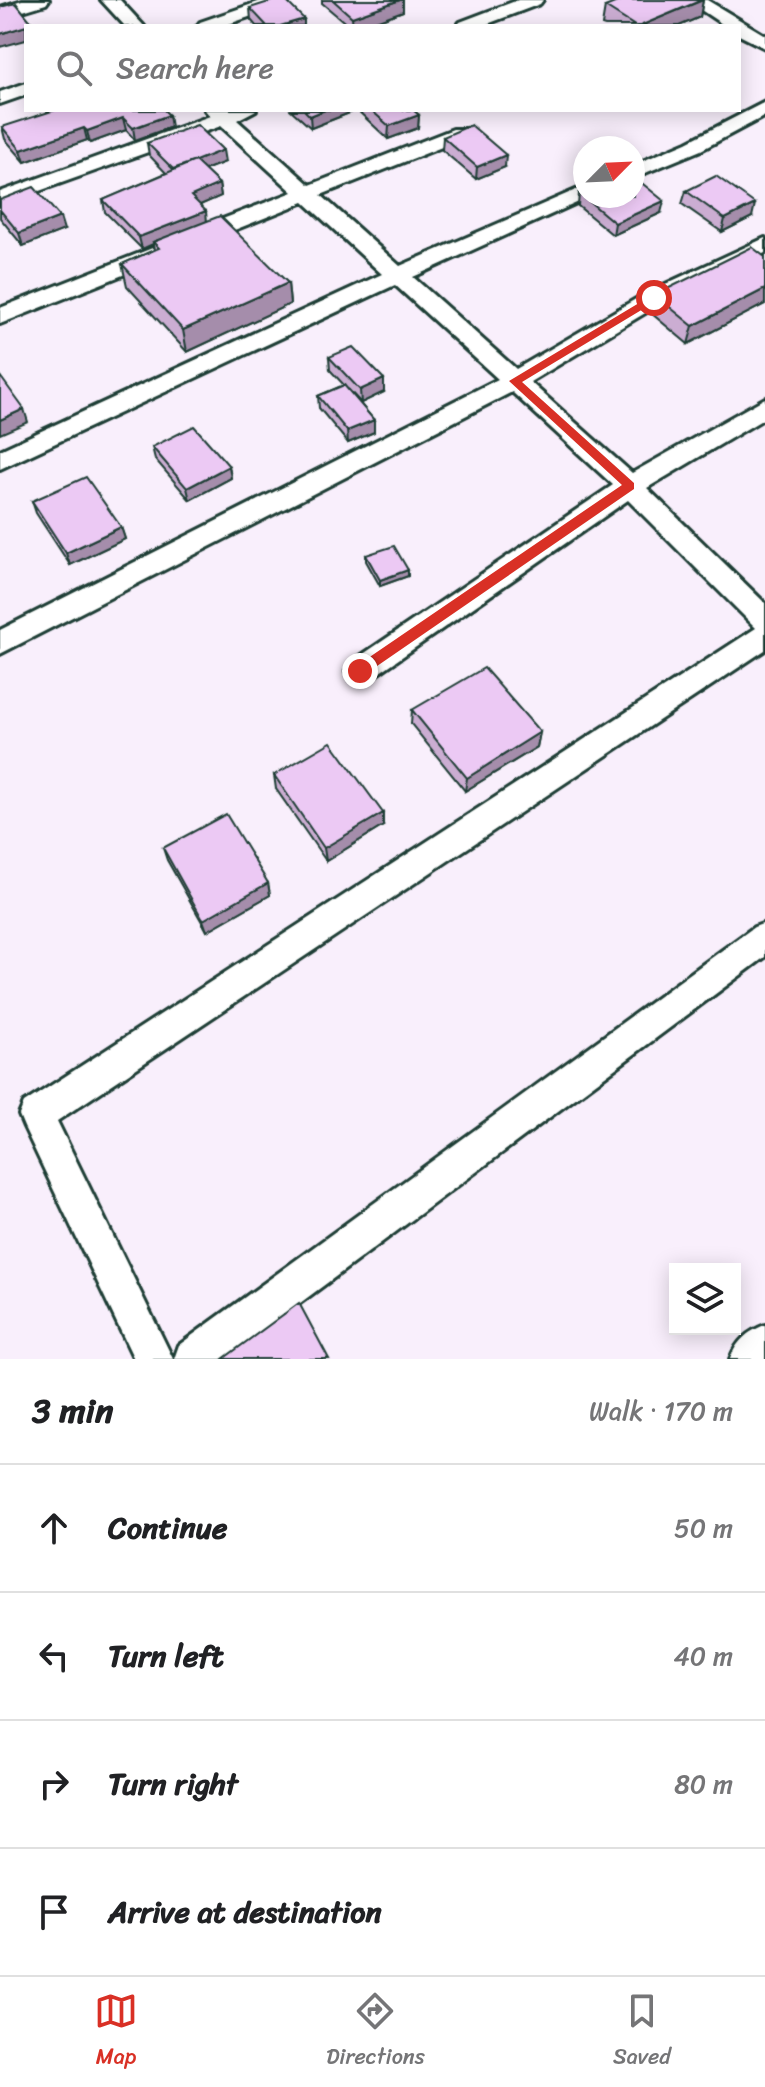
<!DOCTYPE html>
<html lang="en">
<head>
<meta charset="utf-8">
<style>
	body { margin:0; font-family:Sriracha,sans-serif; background:#f6f6f6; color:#202124 }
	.controls { position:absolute; right:24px; bottom:24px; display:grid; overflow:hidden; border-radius:0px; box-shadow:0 4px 20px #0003 }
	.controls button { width:72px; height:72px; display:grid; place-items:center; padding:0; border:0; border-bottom:2px solid #e0e0e0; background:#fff; color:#202124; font:40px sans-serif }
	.compass { position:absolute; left:573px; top:136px; width:72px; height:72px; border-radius:50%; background:#fff; box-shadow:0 4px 20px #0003; rotate:66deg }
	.stop { position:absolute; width:24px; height:24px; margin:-18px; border:6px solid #d93025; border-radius:50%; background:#fff }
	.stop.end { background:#d93025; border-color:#fff; box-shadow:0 2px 8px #0008 }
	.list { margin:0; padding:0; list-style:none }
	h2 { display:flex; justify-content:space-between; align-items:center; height:104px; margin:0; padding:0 32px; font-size:34px }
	h2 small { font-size:26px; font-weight:400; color:#757577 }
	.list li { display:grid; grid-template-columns:52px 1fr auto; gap:24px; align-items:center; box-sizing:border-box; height:128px; padding:0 32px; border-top:2px solid #e0e0e0 }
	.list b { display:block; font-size:30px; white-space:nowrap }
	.list em { font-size:26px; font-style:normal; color:#757577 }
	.icon { flex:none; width:44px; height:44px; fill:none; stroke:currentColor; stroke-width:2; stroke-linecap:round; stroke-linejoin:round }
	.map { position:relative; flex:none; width:765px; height:1359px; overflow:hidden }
	.search { position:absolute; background:#fff; box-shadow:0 4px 20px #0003; left:24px; right:24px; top:24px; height:88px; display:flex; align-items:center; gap:20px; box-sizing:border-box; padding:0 28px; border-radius:0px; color:#757577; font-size:30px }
	.sheet { height:616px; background:#fff }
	nav { display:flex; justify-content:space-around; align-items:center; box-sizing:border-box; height:112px; border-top:2px solid #e0e0e0; background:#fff; font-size:22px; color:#757577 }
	nav a { display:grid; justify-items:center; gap:4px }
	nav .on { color:#d93025 }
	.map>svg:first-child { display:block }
</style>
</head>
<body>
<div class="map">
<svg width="765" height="1359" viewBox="0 0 765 1359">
	<rect width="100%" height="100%" fill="#f9effc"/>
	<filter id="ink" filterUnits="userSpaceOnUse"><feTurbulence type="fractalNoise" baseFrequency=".0125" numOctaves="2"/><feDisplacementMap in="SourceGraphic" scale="16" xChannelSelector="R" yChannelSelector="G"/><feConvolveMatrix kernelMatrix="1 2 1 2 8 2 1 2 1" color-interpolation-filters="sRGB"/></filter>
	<g filter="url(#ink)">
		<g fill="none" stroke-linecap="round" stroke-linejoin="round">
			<g stroke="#1f3d34" stroke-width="6">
				<path id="minor" d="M22,0h27l-3,4 -46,14v-11z
					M101,0h19l24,26h-19z
					M264,0h26l-3,4 -64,22h-26l3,-4z
					M518,0h25l-3,4 -58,22h-25l3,-4z
					M686,0h21l58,35v13l-26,-13v-9h-14z
					M26,83v12l-26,9v-12z
					M765,102v14l-64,34 -68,28v-13l54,-23z
					M205,110h51l-19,10 73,65 143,-56h14l3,4 -3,4 -146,58 79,71 185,-80v10h7l-179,81 103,92 130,-76 119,-55v15l-103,50 -132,79 102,91 133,-75v20l-118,70 118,115v47l-708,471 116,238h-39l-110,-232 -5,-12 5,-12 732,-475 -128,-128 -258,179 -10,4 -10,-4 -4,-8 4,-8 263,-178 -101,-93 -512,262v-24l498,-251 -103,-94 -395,184v-19l382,-176 -78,-72 -102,41h-16l-3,-5 3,-5 107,-41 -72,-66 -221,79v-13l210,-76z
					M155,247l8,2 3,5 -3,5 -163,65v-16z
					M765,923v34l-540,402h-51l5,-14 575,-418z
					M765,1325v34h-35c7,-18 17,-27 35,-34z"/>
			</g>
			<use href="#minor" fill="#fff" fill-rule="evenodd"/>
		</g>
		<path fill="#cbadd2" stroke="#1f3d34" stroke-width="2" d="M322,0h81v11l-41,15h-13l-27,-23z
			M703,0l-3,17 -21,9h-74l-3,-1 3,-18z
			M250,8l54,11v7h-48l-5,-6z
			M164,110l7,17 -36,13 -9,-10 -36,13 -3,-3 -62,22 -20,-23 -3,-12z
			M291,110h122l6,5 -1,13 -30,11 -31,-29 -46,18z
			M443,137l62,30 -29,12 -34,-29z
			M147,143l78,19 -21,8 15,14 2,12 -21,9 7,16 81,62 2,21 -103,48 -60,-66 -5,-22 32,-14 -1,-6 -11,5 -37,-37 -2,-12 63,-27 -17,-18z
			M686,191l66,26 -30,15 -40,-28z
			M579,193l82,20 -48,22 -35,-29z
			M0,200l64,30 -41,16 -23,-28z
			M765,257v47l-77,40 -37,-31 4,-18z
			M329,357l55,35 -23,11 -13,-14 26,31v12l-26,11 -29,-35 -1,-12 26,-11 -14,-15z
			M152,447l77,19 2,12 -41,22 -35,-41z
			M32,501l89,26 4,12 -55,26 -34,-52z
			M366,555l42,15v6l-28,10 -14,-25z
			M412,710l128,22 -3,15 -72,44 -54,-67z
			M274,775l109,51 -57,35 -50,-72z
			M163,848l105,35 2,12 -63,36 -40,-71z"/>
		<path fill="#a58dab" stroke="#1f3d34" stroke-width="2" d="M400,0h3v11l-41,15h-9l-1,-9z
			M703,0l-3,17 -21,9h-39z
			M304,19v7h-24z
			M26,26v14l-26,7v-13z
			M325,110h32l-46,18 -1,-12z
			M169,115l2,12 -36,13 -2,-12z
			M419,115l-1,13 -30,11 1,-13z
			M123,118l3,12 -36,13 -3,-12z
			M84,128l3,12 -62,22 -4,-12z
			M223,150l2,12 -28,11 -2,-12z
			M506,155l-1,12 -29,12 1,-12z
			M219,184l2,12 -28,12 -2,-12z
			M664,201l-3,12 -48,22 2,-12z
			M755,204l-3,13 -30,15 3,-13z
			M206,211l1,12 -54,19v2l-11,5 -3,-12z
			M60,217l4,13 -41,16 -4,-13z
			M288,283l2,21 -103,48 -4,-22z
			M765,289v15l-77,40 5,-18z
			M384,379v13l-23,11 -1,-13z
			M24,409l4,13 -28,12v-14z
			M374,420v12l-26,11 -1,-12z
			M229,466l2,12 -41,22 -3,-12z
			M121,527l4,12 -55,26 -4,-12z
			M408,570v6l-28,10v-6z
			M540,732l-3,15 -72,44 2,-13z
			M383,813v13l-57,35 -2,-13z
			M268,883l2,12 -63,36 -4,-11z"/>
		<path fill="#ecc9f4" stroke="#1f3d34" stroke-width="2" d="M275,0h10l19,19 -24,7h-13l-17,-18z
			M333,0h67l-48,17z
			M622,0h80l-62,26h-5l-30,-19z
			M16,3l17,21 -33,10v-27z
			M55,110h109l5,5 -36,13 -10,-10 -36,13 -3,-3 -63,22 -19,-23z
			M304,110h21l-15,6z
			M371,110h42l6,5 -30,11z
			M197,125l26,25 -28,11 24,23 -28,12 15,15 -67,26 -36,-37 92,-39 -22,8 -26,-26z
			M471,125l35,30 -29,12 -34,-30z
			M633,176l31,25 -49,22 -36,-30 6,-2v5h48z
			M716,176l39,28 -30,15 -39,-28z
			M34,187l26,30 -41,16 -19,-23v-10z
			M220,216l68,67 -105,47 -61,-66 37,-16 -6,-6z
			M752,247l13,10v32l-72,37 -38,-31z
			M353,347l31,32 -24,11 -31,-33z
			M0,376l24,33 -24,11z
			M344,385l30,35 -27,11 -29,-35z
			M194,426l35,40 -42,22 -35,-41z
			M86,477l35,50 -55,26 -34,-52z
			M394,546l14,24 -28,10 -14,-25z
			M484,668l56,64 -73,46 -55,-68z
			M331,742l52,71 -59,35 -50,-73z
			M226,814l42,69 -65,37 -40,-72z
			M299,1303l30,56h-106z"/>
	</g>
	<path fill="#d93025" d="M654,294l5,4 -1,2 -136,82 112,101v6l-270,186h-9v-8l267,-182 -113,-104z"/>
</svg>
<div class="controls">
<button><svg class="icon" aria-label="layers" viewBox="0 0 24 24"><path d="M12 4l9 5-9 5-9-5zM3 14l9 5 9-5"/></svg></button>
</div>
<svg class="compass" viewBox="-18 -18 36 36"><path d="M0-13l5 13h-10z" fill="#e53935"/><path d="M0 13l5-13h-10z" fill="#757577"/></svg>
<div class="stop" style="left:654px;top:298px"></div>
<div class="stop end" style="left:360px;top:671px"></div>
<div class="search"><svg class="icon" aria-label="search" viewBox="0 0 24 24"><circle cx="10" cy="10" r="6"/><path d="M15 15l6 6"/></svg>Search here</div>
</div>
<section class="sheet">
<h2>3 min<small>Walk · 170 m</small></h2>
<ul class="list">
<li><svg class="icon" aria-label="ahead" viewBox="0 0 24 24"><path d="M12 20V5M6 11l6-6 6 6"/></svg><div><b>Continue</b></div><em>50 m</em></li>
<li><svg class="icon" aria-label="left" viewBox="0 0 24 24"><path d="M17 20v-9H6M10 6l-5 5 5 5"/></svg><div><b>Turn left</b></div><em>40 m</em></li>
<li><svg class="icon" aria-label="right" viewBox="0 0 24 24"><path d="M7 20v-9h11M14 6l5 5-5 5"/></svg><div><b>Turn right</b></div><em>80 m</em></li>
<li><svg class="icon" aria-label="arrive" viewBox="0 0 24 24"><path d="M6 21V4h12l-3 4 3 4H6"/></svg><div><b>Arrive at destination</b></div></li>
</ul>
</section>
<nav>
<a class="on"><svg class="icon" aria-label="map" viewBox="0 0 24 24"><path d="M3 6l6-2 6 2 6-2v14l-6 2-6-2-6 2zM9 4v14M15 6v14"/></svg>Map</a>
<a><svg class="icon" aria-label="directions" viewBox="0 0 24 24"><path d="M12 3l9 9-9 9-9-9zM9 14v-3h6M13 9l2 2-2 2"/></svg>Directions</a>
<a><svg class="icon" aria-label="saved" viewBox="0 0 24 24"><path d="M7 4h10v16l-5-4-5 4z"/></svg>Saved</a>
</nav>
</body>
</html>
